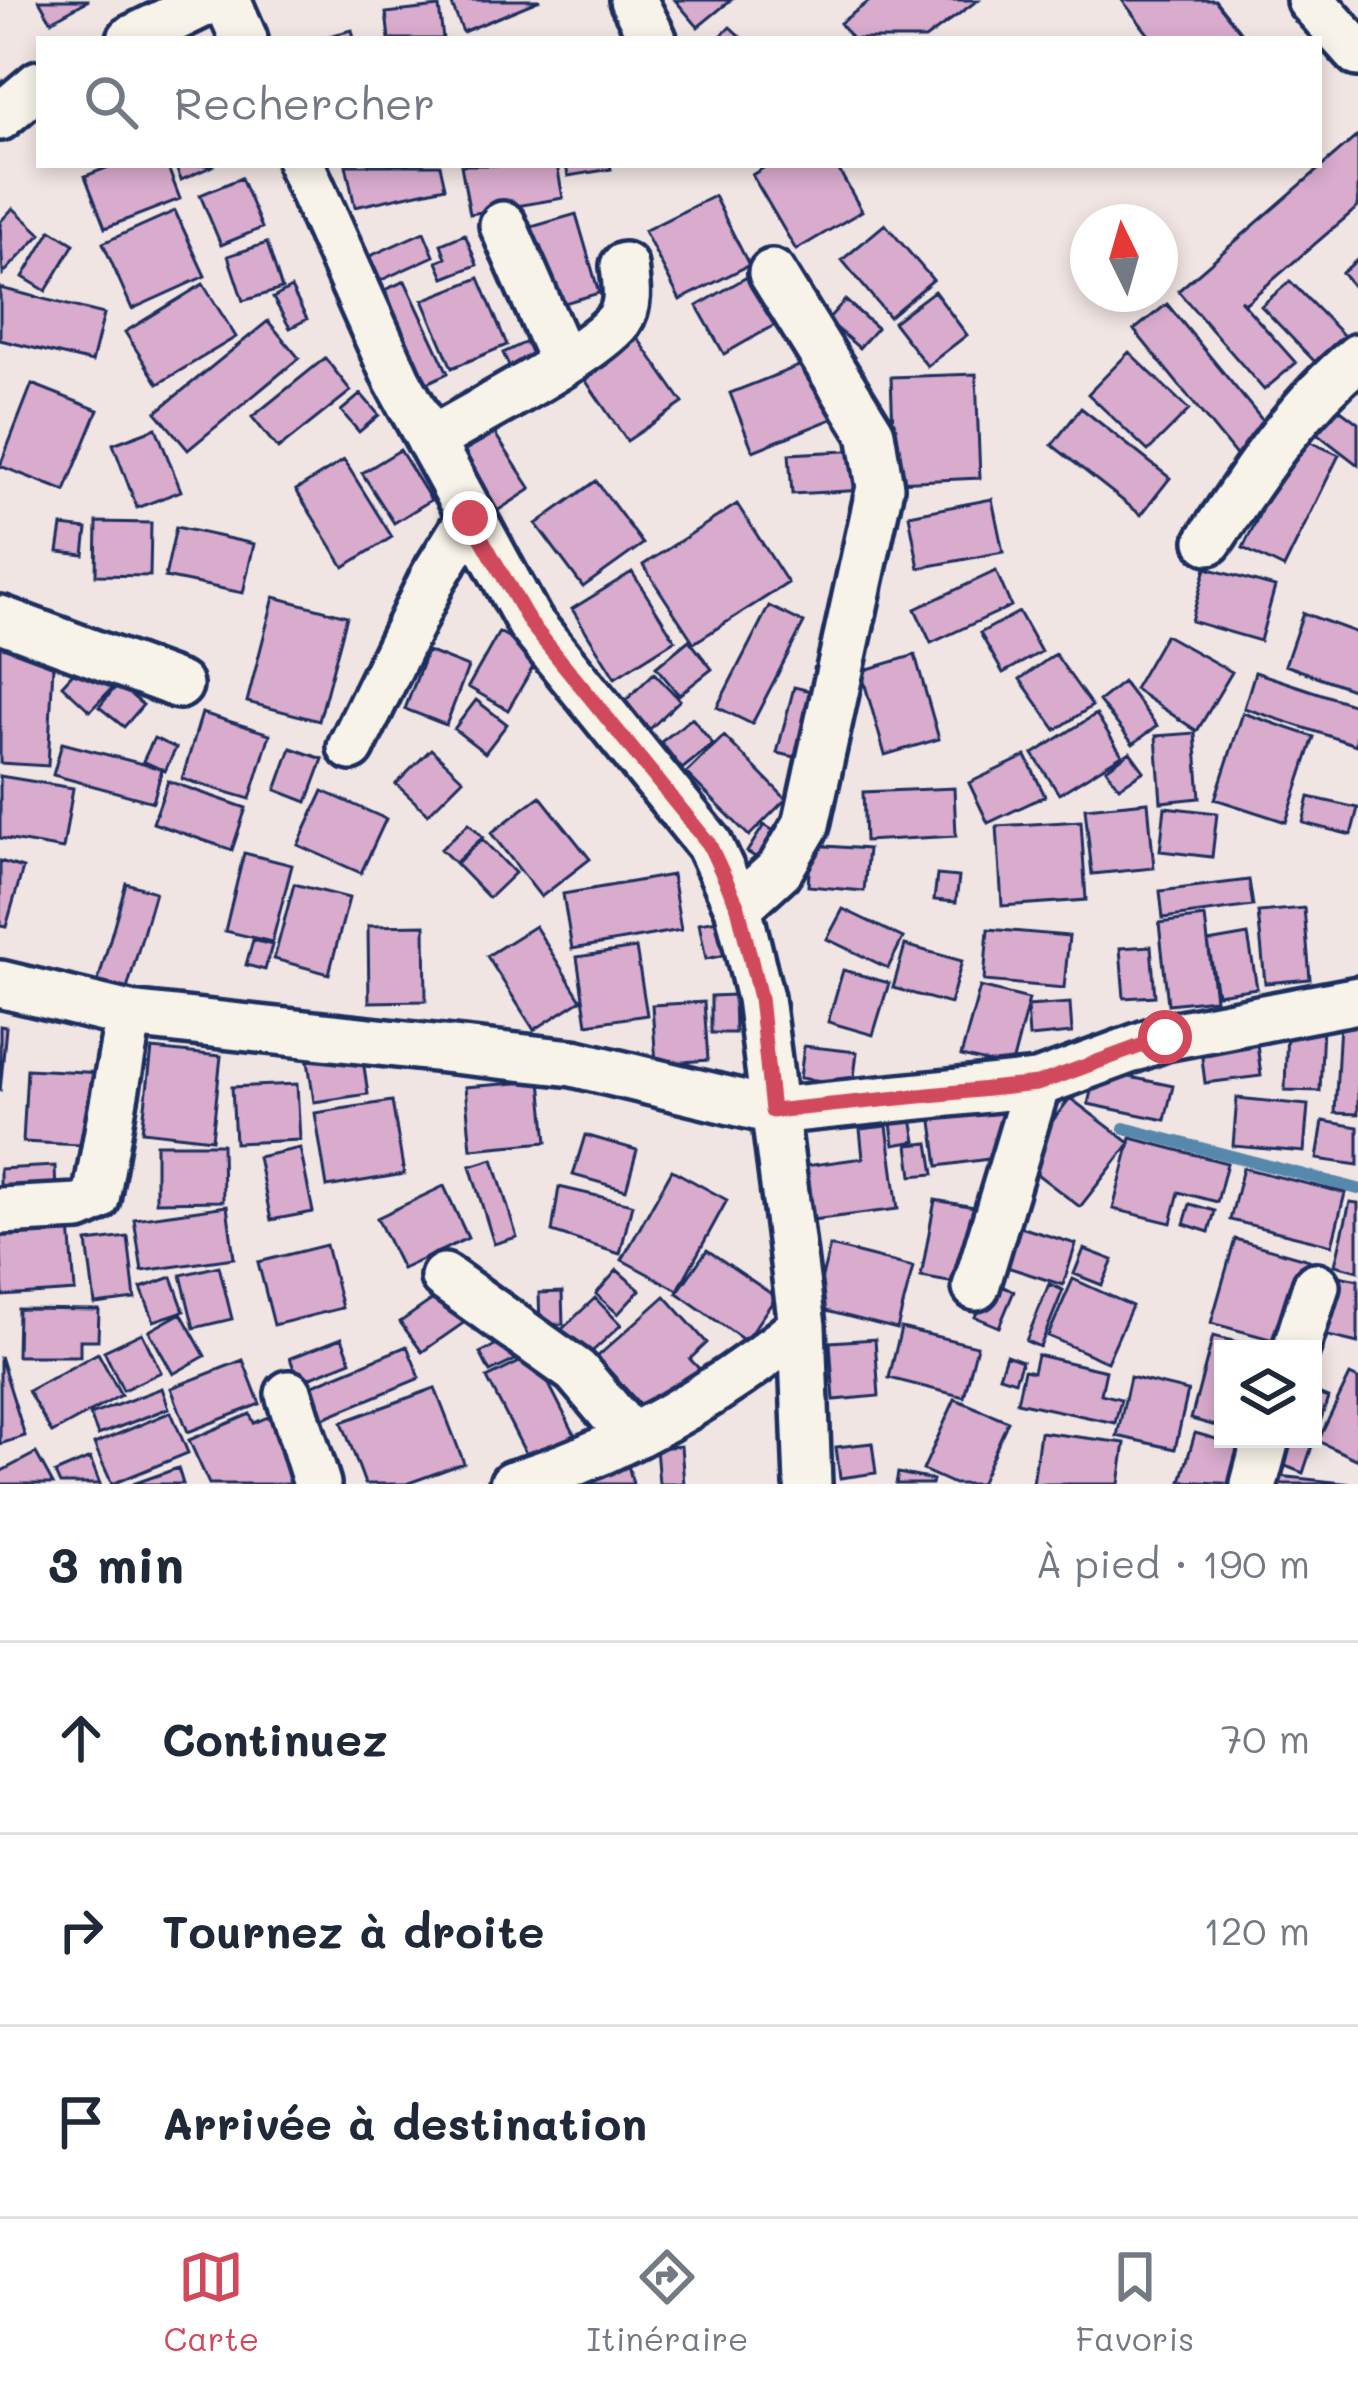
<!DOCTYPE html>
<html lang="fr">
<head>
<meta charset="utf-8">
<style>
	body { margin:0; font-family:Mali,sans-serif; background:#f2f2f3; color:#1f2937 }
	.controls { position:absolute; right:36px; bottom:36px; display:grid; overflow:hidden; border-radius:0px; box-shadow:0 6px 18px #0003 }
	.controls button { width:108px; height:108px; display:grid; place-items:center; padding:0; border:0; border-bottom:3px solid #e0e1e3; background:#fff; color:#1f2937; font:60px sans-serif }
	.compass { position:absolute; left:1070px; top:204px; width:108px; height:108px; border-radius:50%; background:#fff; box-shadow:0 6px 18px #0003; rotate:355deg }
	.stop { position:absolute; width:36px; height:36px; margin:-27px; border:9px solid #d1495b; border-radius:50%; background:#fff }
	.stop.end { background:#d1495b; border-color:#fff; box-shadow:0 3px 12px #0008 }
	.list { margin:0; padding:0; list-style:none }
	h2 { display:flex; justify-content:space-between; align-items:center; height:156px; margin:0; padding:0 48px; font-size:51px }
	h2 small { font-size:39px; font-weight:400; color:#747a83 }
	.list li { display:grid; grid-template-columns:78px 1fr auto; gap:36px; align-items:center; box-sizing:border-box; height:192px; padding:0 48px; border-top:3px solid #e0e1e3 }
	.list b { display:block; font-size:45px; white-space:nowrap }
	.list em { font-size:39px; font-style:normal; color:#747a83 }
	.icon { flex:none; width:66px; height:66px; fill:none; stroke:currentColor; stroke-width:2; stroke-linecap:round; stroke-linejoin:round }
	.map { position:relative; flex:none; width:1358px; height:1484px; overflow:hidden }
	.search { position:absolute; background:#fff; box-shadow:0 6px 18px #0003; left:36px; right:36px; top:36px; height:132px; display:flex; align-items:center; gap:30px; box-sizing:border-box; padding:0 42px; border-radius:0px; color:#747a83; font-size:45px }
	.sheet { height:732px; background:#fff }
	nav { display:flex; justify-content:space-around; align-items:center; box-sizing:border-box; height:168px; border-top:3px solid #e0e1e3; background:#fff; font-size:33px; color:#747a83 }
	nav a { display:grid; justify-items:center; gap:6px }
	nav .on { color:#d1495b }
	.map>svg:first-child { display:block }
</style>
</head>
<body>
<div class="map">
<svg width="1358" height="1484" viewBox="0 0 1358 1484">
	<rect width="100%" height="100%" fill="#f1e5e3"/>
	<filter id="ink" filterUnits="userSpaceOnUse"><feTurbulence type="fractalNoise" baseFrequency=".00833" numOctaves="2"/><feDisplacementMap in="SourceGraphic" scale="24" xChannelSelector="R" yChannelSelector="G"/><feConvolveMatrix kernelMatrix="1 2 1 2 8 2 1 2 1" color-interpolation-filters="sRGB"/></filter>
	<g filter="url(#ink)">
		<g fill="none" stroke-linecap="round" stroke-linejoin="round">
			<path stroke="#5688ab" stroke-width="12" d="M1124,1128l234,61"/>
		</g>
		<path fill="#d9abcd" stroke="#1b2f5e" stroke-width="3" d="M39,0h50l-38,21z
			M450,0h90l-77,32z
			M675,0h56l-33,27z
			M871,0h107l-53,39h-73l-12,-16z
			M1122,0h93l31,39h-94z
			M439,7l4,32h-54l-3,-26z
			M730,27l13,12h-25z
			M352,30l2,9h-37z
			M1358,135v72l-112,96 -6,-3 56,63 -32,27 -86,-99z
			M114,165h53l13,34 -75,29 -20,-52z
			M175,165h40l-34,15z
			M346,165h94l5,22 -90,20z
			M461,165h96l6,33 -93,16z
			M566,165h44l1,4 -43,7z
			M768,165h68l26,46 -66,39 -44,-75z
			M241,178l21,50 -41,17 -21,-50z
			M714,196l35,69 -69,35 -36,-69z
			M13,208l28,26 -38,40 -3,-52z
			M175,211l30,65 -73,33 -29,-66z
			M576,214l23,79 -48,14 -23,-79z
			M885,224l48,56 -44,37 -47,-57z
			M51,230l23,14 -28,47 -23,-14z
			M424,232l10,24 -55,25 -11,-24z
			M465,234l12,31 -33,13 -7,-16 9,-4 -5,-14z
			M267,243l15,46 -39,12 -15,-45z
			M1358,259v33l-16,-19z
			M752,274l28,48 -56,32 -27,-48z
			M479,278l28,67 -55,23 -29,-68z
			M405,281l43,92 -23,11 -43,-93z
			M1290,281l55,56 -28,27 -56,-58z
			M203,284l33,53 -78,47 -33,-52z
			M0,288l104,26 -12,48 -92,-22z
			M291,288l16,31 -17,9 -17,-30z
			M934,291l33,44 -40,31 -34,-44z
			M845,300l32,28 -18,20 -32,-28z
			M1167,304l105,128 -33,27 -105,-129z
			M268,321l31,37 -111,92 -32,-38z
			M634,333l49,70 -56,38 -48,-70z
			M533,339l13,28 -30,14 -13,-28z
			M1129,352l60,58 -41,41 -60,-57z
			M325,358l26,33 -73,58 -26,-32z
			M814,360l23,57 -84,34 -23,-58z
			M976,374l4,104 -85,4 -4,-105z
			M32,384l66,26 -33,81 -65,-25z
			M361,394l18,21 -20,17 -18,-21z
			M1322,396l36,27v42l-56,-43z
			M1081,408l89,70 -29,37 -89,-70z
			M488,423l43,66 -37,24 -43,-66z
			M156,428l25,63 -44,17 -24,-64z
			M1297,436l42,19 -55,113 -41,-20z
			M400,450l31,50 -37,23 -32,-50z
			M864,450l2,40 -74,4 -3,-40z
			M344,460l48,77 -48,30 -48,-77z
			M596,481l47,63 -60,43 -47,-63z
			M992,499l11,53 -84,16 -10,-53z
			M737,504l51,79 -94,60 -51,-78z
			M97,522l54,1 -1,53 -54,-1z
			M62,526l25,3 -3,26 -26,-3z
			M176,527l78,17 -11,49 -78,-16z
			M1206,568l69,19 -15,54 -69,-20z
			M996,571l15,35 -80,37 -16,-34z
			M632,572l43,68 -60,38 -43,-69z
			M274,597l73,19 -28,105 -72,-19z
			M769,606l35,17 -52,101 -35,-17z
			M1019,612l22,40 -38,21 -23,-40z
			M1303,613l55,20v58l-73,-26z
			M499,632l41,23 -32,55 -40,-23z
			M1165,635l67,37 -35,59 -63,-42z
			M689,640l23,29 -33,26 -23,-28z
			M0,642l54,2 -6,122 -48,-3z
			M427,651l41,16 -22,58 -41,-16z
			M1055,654l37,52 -36,24 -36,-51z
			M915,655l24,84 -54,16 -24,-84z
			M86,659l28,27 -24,25 -28,-26z
			M1255,672l103,34 -2,39 -112,-37z
			M654,673l26,27 -30,29 -27,-26z
			M1123,682l34,44 -24,18 -34,-43z
			M118,684l25,21 -19,22 -25,-20z
			M794,687l21,5 -16,66 -22,-5z
			M476,700l31,24 -22,29 -31,-24z
			M202,713l68,21 -20,65 -68,-20z
			M1243,713l71,24 -28,85 -71,-23z
			M1096,714l26,41 -63,39 -26,-40z
			M692,718l21,26 -31,25 -21,-27z
			M1195,733l5,65 -39,4 -5,-66z
			M724,736l62,63 -37,37 -63,-63z
			M154,738l22,10 -11,23 -22,-10z
			M62,743l100,26 -9,33 -100,-27z
			M291,748l32,11 -16,43 -31,-12z
			M431,749l32,30 -35,35 -32,-30z
			M1130,752l14,19 -25,16 -13,-18z
			M1026,756l19,40 -57,27 -19,-40z
			M0,776l73,12 -10,61 -63,-11z
			M168,781l78,27 -14,42 -79,-27z
			M954,788l2,48 -91,5 -2,-49z
			M323,791l63,28 -25,54 -63,-28z
			M540,796l50,63 -49,38 -50,-64z
			M1309,797l49,11 -7,27 -48,-12z
			M1148,802l6,66 -62,6 -7,-66z
			M1165,807l52,6 -5,44 -52,-6z
			M1081,821l5,79 -84,6 -5,-80z
			M469,823l14,14 -28,26 -14,-14z
			M764,825l22,13 -17,27 -22,-13z
			M482,839l33,34 -26,25 -33,-34z
			M811,845l57,4 -4,42 -56,-5z
			M244,853l48,12 -20,77 -47,-11z
			M0,861l23,7 -17,59 -6,-1z
			M672,875l9,55 -109,19 -9,-55z
			M937,875l22,2 -3,25 -22,-2z
			M1249,880l4,26 -90,12 -3,-27z
			M126,883l29,9 -29,101 -29,-8z
			M294,884l55,14 -20,76 -55,-15z
			M1304,908l6,71 -45,4 -7,-71z
			M843,909l60,29 -15,30 -61,-29z
			M1205,917l10,82 -47,5 -9,-81z
			M718,920l7,35 -19,4 -7,-36z
			M425,925l1,76 -57,1 -1,-76z
			M535,926l46,74 -47,30 -47,-74z
			M988,929l81,7 -5,52 -80,-7z
			M1248,935l9,53 -40,6 -9,-52z
			M253,940l19,5 -7,25 -19,-5z
			M905,945l57,16 -12,43 -57,-16z
			M1151,946l4,50 -31,2 -4,-50z
			M636,948l11,67 -60,9 -10,-67z
			M843,970l46,13 -16,52 -45,-13z
			M980,987l49,12 -18,69 -50,-12z
			M734,995l1,38h-24v-37z
			M704,1002l4,58 -52,4 -4,-59z
			M1070,1003l2,30 -43,4 -2,-31z
			M1340,1023l18,1v90l-23,-1z
			M1287,1025l36,2 -3,64 -35,-1z
			M0,1026l6,1 -6,65z
			M1257,1043l4,33 -56,7 -4,-33z
			M804,1046l53,6 -4,33 -53,-7z
			M152,1049l69,7 -9,83 -70,-8z
			M362,1053l6,41 -54,8 -6,-41z
			M27,1069l76,4 -4,73 -76,-4z
			M1096,1070l77,16 -8,34 -77,-16z
			M541,1081l6,61 -76,7 -6,-62z
			M297,1084l3,56 -65,3 -3,-56z
			M1070,1098l60,45 -50,64 -59,-45z
			M1237,1098l71,7 -4,47 -71,-6z
			M392,1101l12,73 -77,13 -12,-74z
			M1002,1104l8,52 -72,10 -7,-52z
			M911,1113l5,28 -22,4 -4,-29z
			M1323,1121l35,6v38l-41,-6z
			M887,1126l11,83 -86,11 -7,-54 58,-8 -3,-29z
			M585,1135l52,15 -11,40 -53,-15z
			M1131,1138l96,25 -10,39 -38,-10 -8,31 -58,-14z
			M929,1143l5,31 -22,2 -4,-31z
			M156,1144h66l1,57 -67,1z
			M300,1148l13,64 -42,8 -13,-63z
			M493,1159l24,78 -23,7 -24,-78z
			M55,1166l1,29 -56,2v-28z
			M1243,1168l102,25 -13,52 -102,-25z
			M672,1170l55,30 -49,90 -56,-30z
			M444,1186l24,52 -66,31 -25,-51z
			M559,1187l73,17 -12,50 -68,-22z
			M935,1200l45,8 -14,77 -45,-8z
			M1350,1202l8,1v68l-23,-6z
			M1190,1204l25,7 -6,21 -25,-8z
			M227,1206l7,52 -92,13 -8,-52z
			M70,1226l5,65 -72,5 -3,-65z
			M1020,1227l56,17 -13,41 -56,-18z
			M128,1237l7,62 -40,5 -8,-62z
			M1235,1239l74,21 -24,83 -74,-20z
			M326,1245l16,63 -68,17 -16,-63z
			M830,1246l83,21 -16,62 -83,-21z
			M1084,1249l29,11 -11,25 -28,-11z
			M707,1250l69,47 -31,44 -68,-48z
			M219,1266l13,53 -38,9 -13,-53z
			M617,1270l23,20 -22,24 -22,-20z
			M1339,1276l19,4v63l-34,-8z
			M172,1277l12,34 -30,10 -13,-33z
			M1073,1279l59,27 -25,56 -59,-26z
			M990,1282l24,9 -15,36 -24,-10z
			M1049,1284l14,6 -23,57 -14,-6z
			M443,1292l22,30 -43,30 -22,-30z
			M562,1292l1,32 -23,1 -1,-32z
			M665,1296l42,47 -17,16 13,14 -51,45 -55,-61z
			M595,1298l26,27 -38,35 -25,-27z
			M18,1309l81,1 -1,30h-18v16h-63z
			M181,1313l24,43 -32,18 -24,-43z
			M901,1328l76,18 -13,51 -75,-19z
			M142,1333l19,39 -38,18 -19,-39z
			M520,1333l10,20 -40,19 -10,-19z
			M1213,1336l52,13h-42v79l-32,-9z
			M342,1338l9,23 -52,21 -9,-24z
			M875,1339l4,57 -45,4 -4,-58z
			M407,1346l13,32 -106,44 -13,-32z
			M98,1353l23,42 -69,38 -24,-42z
			M534,1355l41,80 -47,23 -41,-80z
			M1006,1355l16,6 -7,20 -16,-5z
			M1037,1355l69,16 -5,23 20,5 -6,24 -98,-21 7,-32 9,2z
			M0,1356l25,80 -25,8z
			M243,1360l17,44 -72,28 -17,-44z
			M1350,1375l8,4v81l-40,-19z
			M1130,1377l58,14 -13,58 -58,-13z
			M162,1388l7,20 -71,27 -8,-20z
			M435,1388l29,75 -58,21h-41l-23,-62z
			M1313,1392l15,6 -25,75 -33,-13 8,-21h35z
			M955,1399l53,22 -28,63h-26l-31,-14z
			M280,1400l20,84h-91l-20,-44 61,-26 4,9 16,-7 -4,-10z
			M171,1412l17,41 -76,31 -18,-40z
			M1040,1432l85,11 -6,41h-86z
			M1195,1433l53,15 -10,36 -57,-3z
			M872,1443l4,30 -36,5 -4,-31z
			M681,1446l3,38h-25l-3,-36z
			M36,1453l17,31h-53v-12z
			M90,1458l10,26h-40l-5,-11z
			M627,1461l6,23h-52l-3,-9z
			M178,1468l5,16h-50z
			M898,1473l35,7 -1,4h-36z
			M1269,1475l84,9h-85z"/>
		<g fill="none" stroke-linecap="round" stroke-linejoin="round">
			<g stroke="#1b2f5e" stroke-width="54">
				<path id="minor" d="M227,0l17,39
					M633,0l20,39
					M1310,0l48,53
					M131,39l80,-39
					M0,117l39,-33
					M301,165l96,215 133,243 179,221 29,63 22,91 42,328 6,158
					M503,225l60,137
					M430,441c41,-25 164,-88 189,-121 11,-16 7,-36 5,-54
					M1209,541c45,-67 86,-132 149,-184
					M0,619l179,66
					M351,747l83,-171 36,-58
					M738,907l42,-38 26,-44 74,-338 -9,-54 -99,-160
					M0,984l129,31 444,48 200,48 264,-27 128,-47 193,-37
					M0,1211l79,-4 17,-8 33,-184
					M444,1277l132,94 53,63
					M976,1287l61,-203
					M1296,1349l20,-63
					M289,1394l28,90
					M513,1484c102,-30 207,-90 289,-158
					M1254,1484l12,-45"/>
			</g>
			<use href="#minor" stroke="#f7f3e8" stroke-width="45"/>
		</g>
	</g>
	<g fill="none" stroke-linecap="round" stroke-linejoin="round" filter="url(#ink)">
		<path stroke="#d1495b" stroke-width="15" d="M470,518l60,105 179,221 29,63 22,91 12,113 265,-27 128,-47"/>
	</g>
</svg>
<div class="controls">
<button><svg class="icon" aria-label="layers" viewBox="0 0 24 24"><path d="M12 4l9 5-9 5-9-5zM3 14l9 5 9-5"/></svg></button>
</div>
<svg class="compass" viewBox="-18 -18 36 36"><path d="M0-13l5 13h-10z" fill="#e53935"/><path d="M0 13l5-13h-10z" fill="#747a83"/></svg>
<div class="stop" style="left:1165px;top:1037px"></div>
<div class="stop end" style="left:470px;top:518px"></div>
<div class="search"><svg class="icon" aria-label="search" viewBox="0 0 24 24"><circle cx="10" cy="10" r="6"/><path d="M15 15l6 6"/></svg>Rechercher</div>
</div>
<section class="sheet">
<h2>3 min<small>À pied · 190 m</small></h2>
<ul class="list">
<li><svg class="icon" aria-label="ahead" viewBox="0 0 24 24"><path d="M12 20V5M6 11l6-6 6 6"/></svg><div><b>Continuez</b></div><em>70 m</em></li>
<li><svg class="icon" aria-label="right" viewBox="0 0 24 24"><path d="M7 20v-9h11M14 6l5 5-5 5"/></svg><div><b>Tournez à droite</b></div><em>120 m</em></li>
<li><svg class="icon" aria-label="arrive" viewBox="0 0 24 24"><path d="M6 21V4h12l-3 4 3 4H6"/></svg><div><b>Arrivée à destination</b></div></li>
</ul>
</section>
<nav>
<a class="on"><svg class="icon" aria-label="map" viewBox="0 0 24 24"><path d="M3 6l6-2 6 2 6-2v14l-6 2-6-2-6 2zM9 4v14M15 6v14"/></svg>Carte</a>
<a><svg class="icon" aria-label="directions" viewBox="0 0 24 24"><path d="M12 3l9 9-9 9-9-9zM9 14v-3h6M13 9l2 2-2 2"/></svg>Itinéraire</a>
<a><svg class="icon" aria-label="saved" viewBox="0 0 24 24"><path d="M7 4h10v16l-5-4-5 4z"/></svg>Favoris</a>
</nav>
</body>
</html>
